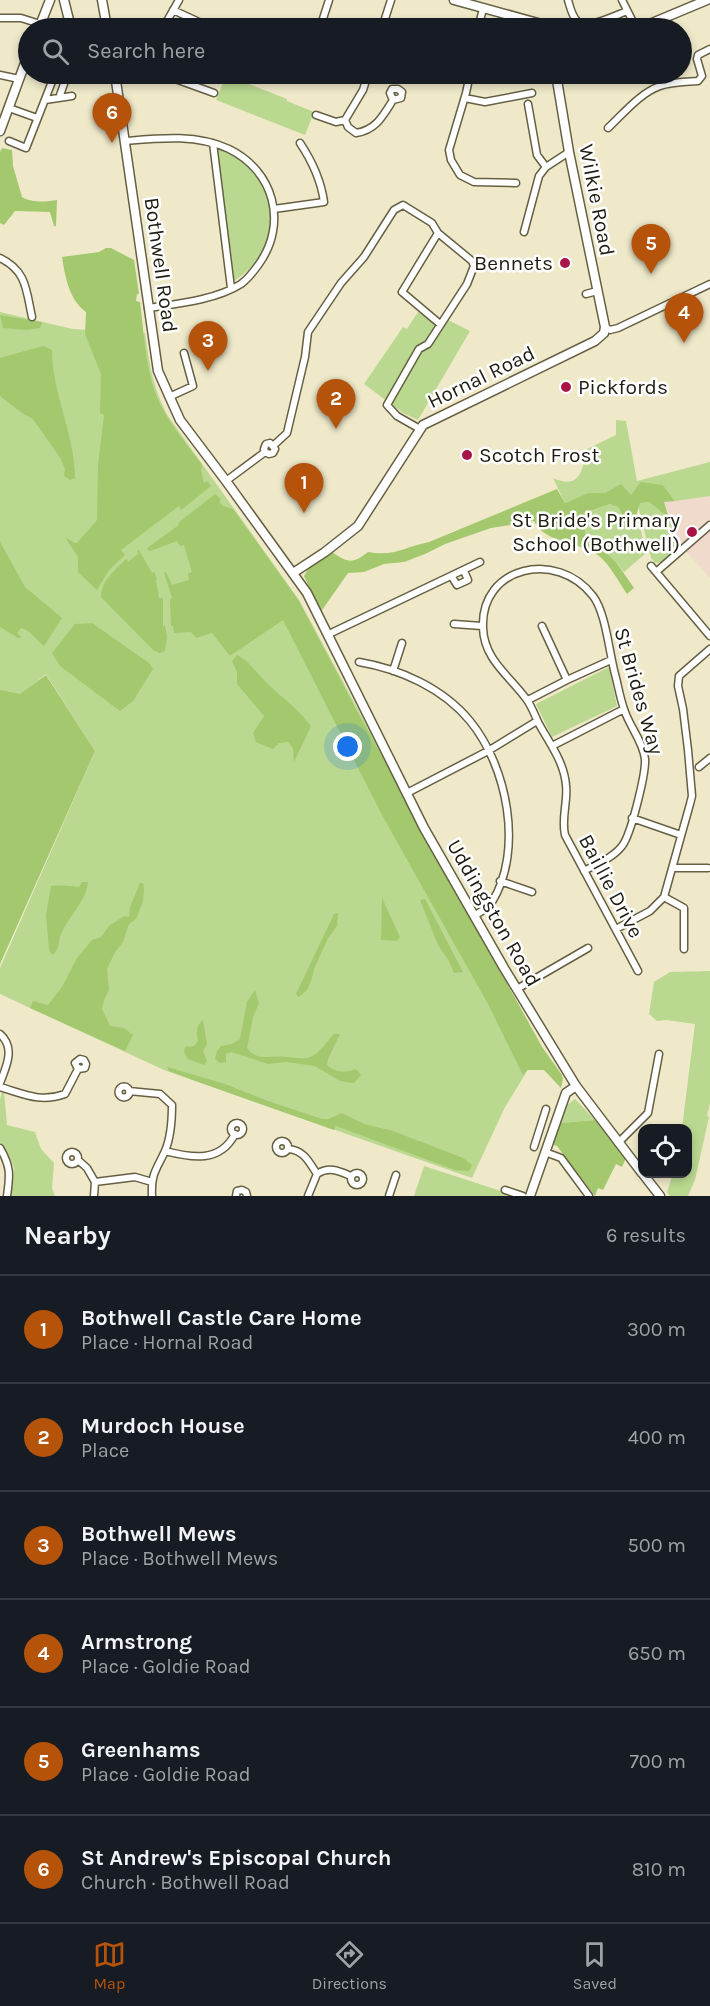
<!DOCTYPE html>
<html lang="en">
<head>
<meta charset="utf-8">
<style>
	body { margin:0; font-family:Karla,sans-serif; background:#242831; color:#f1f3f6 }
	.controls { position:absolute; right:18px; bottom:18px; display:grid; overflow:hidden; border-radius:12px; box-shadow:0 3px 9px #0003 }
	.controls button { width:54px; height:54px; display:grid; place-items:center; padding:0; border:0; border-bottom:2px solid #363941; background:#171b24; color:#f1f3f6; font:30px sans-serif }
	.you { position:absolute; left:348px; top:747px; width:21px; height:21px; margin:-15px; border:4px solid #fff; border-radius:50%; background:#1a73e8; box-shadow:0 0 0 9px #1a73e833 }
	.badge { display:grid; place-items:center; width:39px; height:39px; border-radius:50%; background:#b45309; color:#fff; font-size:20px; font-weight:700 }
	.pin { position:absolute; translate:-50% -50px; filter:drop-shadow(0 2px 3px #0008) }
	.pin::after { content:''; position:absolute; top:32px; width:21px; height:18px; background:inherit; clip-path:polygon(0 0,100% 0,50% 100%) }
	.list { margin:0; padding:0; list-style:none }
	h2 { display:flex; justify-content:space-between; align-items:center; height:78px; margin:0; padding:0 24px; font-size:26px }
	h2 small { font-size:20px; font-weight:400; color:#9ea1a6 }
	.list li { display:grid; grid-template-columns:39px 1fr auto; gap:18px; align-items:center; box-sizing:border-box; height:108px; padding:0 24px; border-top:2px solid #363941 }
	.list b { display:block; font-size:22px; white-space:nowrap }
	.list p { margin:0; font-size:20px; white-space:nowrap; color:#9ea1a6 }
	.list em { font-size:20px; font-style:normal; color:#9ea1a6 }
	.icon { flex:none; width:33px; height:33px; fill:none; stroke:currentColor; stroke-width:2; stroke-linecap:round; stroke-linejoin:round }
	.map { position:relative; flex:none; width:710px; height:1196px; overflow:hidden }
	.search { position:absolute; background:#171b24; box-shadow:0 3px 9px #0003; left:18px; right:18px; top:18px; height:66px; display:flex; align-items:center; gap:15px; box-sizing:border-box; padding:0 21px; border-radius:33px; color:#9ea1a6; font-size:22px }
	.sheet { height:726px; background:#171b24 }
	nav { display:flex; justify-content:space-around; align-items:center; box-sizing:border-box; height:84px; border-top:2px solid #363941; background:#171b24; font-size:16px; color:#9ea1a6 }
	nav a { display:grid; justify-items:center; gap:3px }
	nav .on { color:#b45309 }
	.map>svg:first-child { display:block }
</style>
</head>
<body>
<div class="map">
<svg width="710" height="1196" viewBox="0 0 710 1196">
	<rect width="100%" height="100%" fill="#efe9ca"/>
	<path fill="#efdacc" d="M710,496v82l-29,-32 -17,-44z"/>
	<path fill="#bad890" d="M226,75l61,24v2l27,11 -9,23 -89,-35z
		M216,148c42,8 69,60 49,99 -7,15 -18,25 -31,34z
		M0,312l73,17 72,4c5,33 7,53 23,83l131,184 198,367 45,80 -37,60 -33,71 -308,-108 -164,-76v-26l95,-217 -49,-77 -26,21 -20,-4z
		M418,312l25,15 5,-7 22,11 -52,89 -15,-7 -39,-29 39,-57 4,2z
		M616,420l10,1 11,60 73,-19v34l-35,5 -12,-16 -32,11 -10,-11 -16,8h-17l-23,10 -12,-25c27,12 29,-7 34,-29l29,-14z
		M649,502l20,16 12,28 -20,16 -6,1 -4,-5 -12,-49v-6z
		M610,504l8,3 15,16 4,-10 9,40 -22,19 -8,-10 -31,-29 -1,-20z
		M609,667l8,39 -65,31 -16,-33z
		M710,971v132l-3,13 2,1 -14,63 -7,16h-18l-3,-4 6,-18h15v-46h-6l13,-104 -29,-4 -9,1 -8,-7 5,-32 16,-10z
		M2,1091h2l3,34 28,7 6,17 13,14 -2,25 3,8h-44l3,-29 -14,-25v-42z
		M575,1099l20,21 -34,3 5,-17z
		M424,1166l83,27 -1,3h-92z"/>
	<path fill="#a3c86d" d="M2,148l10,2 1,16 9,31c10,6 25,5 35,3l-1,26h-2l-4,-14 -35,-1 -11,14 -4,-2v-71z
		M106,248h5l23,12 5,34h-2l-1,7 4,1c4,30 5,64 16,93 10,25 30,48 46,70l-1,6 3,12 3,-2 4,5 -30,24 -2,-4 -58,44 4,5 -16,15 -12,20 -19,-18v-15l-13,-20 10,6h2l20,-23 1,-55 6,-50 -4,-2 1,-39 -16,-40 1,-22c-17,-12 -21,-36 -24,-55l37,-5z
		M0,315l42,7 -2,6 -13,2 -24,-2z
		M43,346l9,4c0,44 23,84 23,128l-5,2 -6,-4 1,-7 -4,-10 -28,-40 -11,-6 -22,-17v-38z
		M641,482l22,3 12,16 -11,1 5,16 -20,-16 -9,1 -6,20 -7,-2 -9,-14 -8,-3 -26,9 1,20 31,29 18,26 -7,6c-9,-13 -16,-28 -28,-38 -20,-15 -54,-12 -65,-35l-43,7 -46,16 -20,10 -21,8 -20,2 -20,8 -16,1 -28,40 -16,-37 5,-8 23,-16c16,11 21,12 36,0 26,5 36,-5 61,-10l128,-53 8,14 23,-10h17l16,-9 10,11z
		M215,494l6,5 -2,3 4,4 10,3 66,92 58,110 185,336 20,28 1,4 -2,9 -17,-18h-17l-4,5 -35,-71 -106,-189 -99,-195 -53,36 -18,-23 -16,5 -5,-6 -17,1 -1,-7h-2l-1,-27 2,-1 -8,-25 2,-1 6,13 17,-5 -1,-6 4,-2 -8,-27 -4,1 -3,-5 -24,9 -4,1 -2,-3 32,-23 -1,-2z
		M0,542l25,45 37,31 -18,28c-8,-6 -12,-15 -23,-18l-4,5 5,4 -4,1 -18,-11z
		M137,550h2l13,23 2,-1 3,7 -1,1 3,18h4v29l2,-2 2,12 -2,14 -5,2 -7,-3 -52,-53c0,-16 14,-27 25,-38l2,3 10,-8z
		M92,623l57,40 4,6 -20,32 -13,10 -60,-45 -8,-13 23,-29z
		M237,655c12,6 18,16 27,25 16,17 33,27 47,46l-17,36 -1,-14 -5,-6 -9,1 -6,6 -17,-7 -3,-9 11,-17 -27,-32v-12l-5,-11z
		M46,675l49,76 -95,213v-274l20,4z
		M82,882h6c-2,19 -18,33 -26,50 -4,7 -2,16 -8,22h-3l-2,-5 -3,-34 5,-29c6,-1 21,0 28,1z
		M140,883h3l1,6 -1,12 -7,18 -7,5 -6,18 -8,10 -8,17 2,21 -5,10 -2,9 8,17 14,2 9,7 -8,16 -95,-43 3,-7 15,4 14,-18 15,-29 15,-18 9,-3 8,-11 15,-10 5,1 1,-10z
		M382,898l18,39 -3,4 -16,-1z
		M425,899l38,73 -9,1 -5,-12 -11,-16 -18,-45z
		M338,913l-1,13 -9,12 -14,31 -3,12 -4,9 -8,7 -3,-3 38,-80z
		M255,990l4,13 -6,14 -6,31c10,14 24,7 39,9 8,0 16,3 24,0 10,-4 17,-16 24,-23h6l-12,25 -1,6c10,8 18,8 29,4l5,6 -7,8 -14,-2 -25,-15 -29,-4 -18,2 -37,-12 -5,2v8l-6,1 -5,-4 2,-8 4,-5 11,-2 8,-5 7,-37z
		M203,1020l4,24 -4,7 4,10 -3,4 -16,-6 -4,-7 1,-5 9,-1 4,-5c-2,-9 -2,-15 5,-21z
		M167,1067l58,17 43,17 54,18h6l14,-6 22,11 29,7 70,27 9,7 -3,6 -14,-1 -119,-44 -2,4 -144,-51 -21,-8z
		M595,1120l31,38 -4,9 -6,-3 -13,26 -5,-2 -3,8 -38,-50 -5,-2 9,-21z"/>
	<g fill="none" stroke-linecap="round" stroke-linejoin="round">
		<g stroke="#656044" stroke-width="9">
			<path id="street" d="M568,0c2,7 4,17 10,22 9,8 38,-7 49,-11
				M622,0l14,28
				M173,10l39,18
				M0,18h21l19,6
				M163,28l16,-28
				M320,28l9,-28
				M382,28l9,-28
				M478,28l5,-19
				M169,74l9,6 36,13
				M368,74l-5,16 -18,30 3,7 8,6c20,-3 27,-17 37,-33l8,-2 1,-6 -4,-3h-6l-2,4 3,7
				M470,74l-4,19 -17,57 2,10 9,15 14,7 42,1
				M0,75l19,4
				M59,98l6,-17
				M465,98l20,4 47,-9
				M45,100l27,-4
				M528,104l9,51 9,12 23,-15
				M9,108l28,10
				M316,115l20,7 9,-2
				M608,128c15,-14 32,-35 52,-42 11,-4 26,-4 38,-5l4,-5 -5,-17 1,-4 12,-6
				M9,141l17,7 27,-69
				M126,141c34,-3 70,-7 103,8 45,22 59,74 30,115 -5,7 -11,15 -18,20 -25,16 -65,20 -93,24
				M213,143l18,145
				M274,209l50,-7c-3,-22 -12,-41 -24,-59
				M524,232l15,-56 7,-9
				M438,233l-36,59 38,32
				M0,258c27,13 26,32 32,59
				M586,294l11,-3
				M605,327l5,3 8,-2 92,-44
				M169,397l24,-11 -9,-33
				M274,445l13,-12 18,-76 3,-25 33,-49 23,-26 30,-47 9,-5 29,18 6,10 34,28 2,5 -7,18 -39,60 -9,5 -32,56 10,11 23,13
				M226,481l39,-29 4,2 4,-1 2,-4 -5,-6 -4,1 -2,5 1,3
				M651,566l59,70
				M656,572l54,-47
				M452,577l5,8 11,-5 -4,-9
				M454,624l28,2
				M542,626l25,54
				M329,634l151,-72
				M359,662c41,7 84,26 111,59 37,45 54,129 22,181 -4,6 -12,10 -18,14
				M393,671l9,-28
				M528,700l39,-20 44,-20
				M552,746l72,-37
				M699,767l11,-9
				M407,793l81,-42 49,-30
				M632,818l49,17
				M673,868h35
				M584,871c12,-7 29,-13 38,-25 9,-11 24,-73 23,-87 -2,-18 -16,-33 -21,-50 -4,-11 -6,-24 -9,-35 -6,-22 -9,-61 -22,-78 -36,-47 -113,-30 -110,32 1,32 27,48 44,72 5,7 8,16 12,24 11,20 25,38 27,61 2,17 -5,33 -1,50l73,136
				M500,881l32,11
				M664,897l20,11v41
				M616,929l34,-18 14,-14 26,-93 2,-8 -4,-46 -5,-41 -5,-23 1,-10 31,-27
				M517,989l71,-41
				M0,1034c16,14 6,33 0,49
				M118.5 1092a5.5 5.5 0 1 1 11 0a5.5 5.5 0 1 1-11 0Z
				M0,1087c24,7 40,16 65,7l13,-25 -3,-6 5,-4 4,1 2,4 -1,4 -7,1
				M129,1091l31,3 12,11c0,15 -1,32 -7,46 -9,20 -14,22 -13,45
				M231 1129a6 6 0 1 1 12 0a6 6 0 1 1-12 0Z
				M276 1147a6 6 0 1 1 12 0a6 6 0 1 1-12 0Z
				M618,1143l30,-30 11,-59
				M534,1147l12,-38
				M0,1148c11,19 10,27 7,48
				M288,1149c16,1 21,13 29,25 12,-8 22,-3 34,2
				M165,1151c27,7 55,12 70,-17
				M66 1158a6 6 0 1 1 12 0a6 6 0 1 1-12 0Z
				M545,1152l16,6 28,38
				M78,1160l9,8 8,14 40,-5 17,5
				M351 1179a6 6 0 1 1 12 0a6 6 0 1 1-12 0Z
				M505,1190l18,6
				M94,1196l1,-14
				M236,1196l1,-5 5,-1 4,2 1,4
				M308,1196l9,-22
				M389,1196l7,-21"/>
		</g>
		<g stroke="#656044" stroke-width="11">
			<path id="secondary" d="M64,0l7,28
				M102,0l5,28
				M454,0l102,28
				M39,28l11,-28
				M640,28l67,-28
				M100,74l4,4 11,-1
				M115,74l43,297 22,49 46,61 81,112 117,235 80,140 72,118 66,87
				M0,131l28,-76
				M293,573l32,-21 33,-26 65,-101 172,-84 9,-8 1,-6 -36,-175 -13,-78
				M643,1174l17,22
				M530,1196l36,-103 10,-7"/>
		</g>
		<use href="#street" stroke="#fff" stroke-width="6"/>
		<use href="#secondary" stroke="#fff" stroke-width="8"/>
	</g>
	<g fill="#a91446" stroke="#fff" stroke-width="2">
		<circle cx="565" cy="263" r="6"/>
		<circle cx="566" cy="387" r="6"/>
		<circle cx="467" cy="455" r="6"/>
		<circle cx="692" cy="532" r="6"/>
	</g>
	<g text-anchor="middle" stroke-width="5" stroke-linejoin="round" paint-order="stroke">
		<g font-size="21" fill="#1f1d11" stroke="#fff">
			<text transform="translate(597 200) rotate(79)" y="7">Wilkie Road</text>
			<text transform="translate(161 265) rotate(82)" y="7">Bothwell Road</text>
			<text transform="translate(481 377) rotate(-26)" y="7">Hornal Road</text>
			<text transform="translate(639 691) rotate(74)" y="7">St Brides Way</text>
			<text transform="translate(611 886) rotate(62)" y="7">Baillie Drive</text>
			<text transform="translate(494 913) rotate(60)" y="7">Uddingston Road</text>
		</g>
		<g font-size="21" fill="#1f1d11" stroke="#fff" text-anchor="end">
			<text x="553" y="270">Bennets</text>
			<text x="578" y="394" text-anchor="start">Pickfords</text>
			<text x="479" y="462" text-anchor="start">Scotch Frost</text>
			<text x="680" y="527">St Bride's Primary<tspan x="680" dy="24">School (Bothwell)</tspan></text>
		</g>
	</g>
</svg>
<div class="controls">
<button><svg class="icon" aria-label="locate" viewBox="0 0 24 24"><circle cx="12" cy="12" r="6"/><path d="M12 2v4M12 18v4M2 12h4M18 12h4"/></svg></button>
</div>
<div class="you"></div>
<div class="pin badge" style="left:304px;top:513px">1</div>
<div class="pin badge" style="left:336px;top:429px">2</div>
<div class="pin badge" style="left:208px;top:371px">3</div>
<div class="pin badge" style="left:684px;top:343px">4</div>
<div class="pin badge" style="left:651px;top:274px">5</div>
<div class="pin badge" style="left:112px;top:143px">6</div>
<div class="search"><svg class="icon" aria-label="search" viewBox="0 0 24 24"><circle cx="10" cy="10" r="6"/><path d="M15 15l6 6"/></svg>Search here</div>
</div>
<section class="sheet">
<h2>Nearby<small>6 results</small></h2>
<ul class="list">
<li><span class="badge">1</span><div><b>Bothwell Castle Care Home</b><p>Place · Hornal Road</p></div><em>300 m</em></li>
<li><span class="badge">2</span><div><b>Murdoch House</b><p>Place</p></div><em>400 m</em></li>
<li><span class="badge">3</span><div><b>Bothwell Mews</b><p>Place · Bothwell Mews</p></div><em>500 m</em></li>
<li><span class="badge">4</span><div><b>Armstrong</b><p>Place · Goldie Road</p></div><em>650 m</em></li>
<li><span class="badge">5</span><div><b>Greenhams</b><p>Place · Goldie Road</p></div><em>700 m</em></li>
<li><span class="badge">6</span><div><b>St Andrew's Episcopal Church</b><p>Church · Bothwell Road</p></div><em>810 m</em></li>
</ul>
</section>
<nav>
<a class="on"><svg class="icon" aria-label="map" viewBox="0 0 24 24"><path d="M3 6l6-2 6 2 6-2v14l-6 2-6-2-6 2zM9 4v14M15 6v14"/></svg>Map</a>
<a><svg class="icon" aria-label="directions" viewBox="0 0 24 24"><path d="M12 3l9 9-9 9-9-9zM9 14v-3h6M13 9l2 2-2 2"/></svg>Directions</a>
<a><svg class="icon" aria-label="saved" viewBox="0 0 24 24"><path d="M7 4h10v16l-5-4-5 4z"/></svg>Saved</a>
</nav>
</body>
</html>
